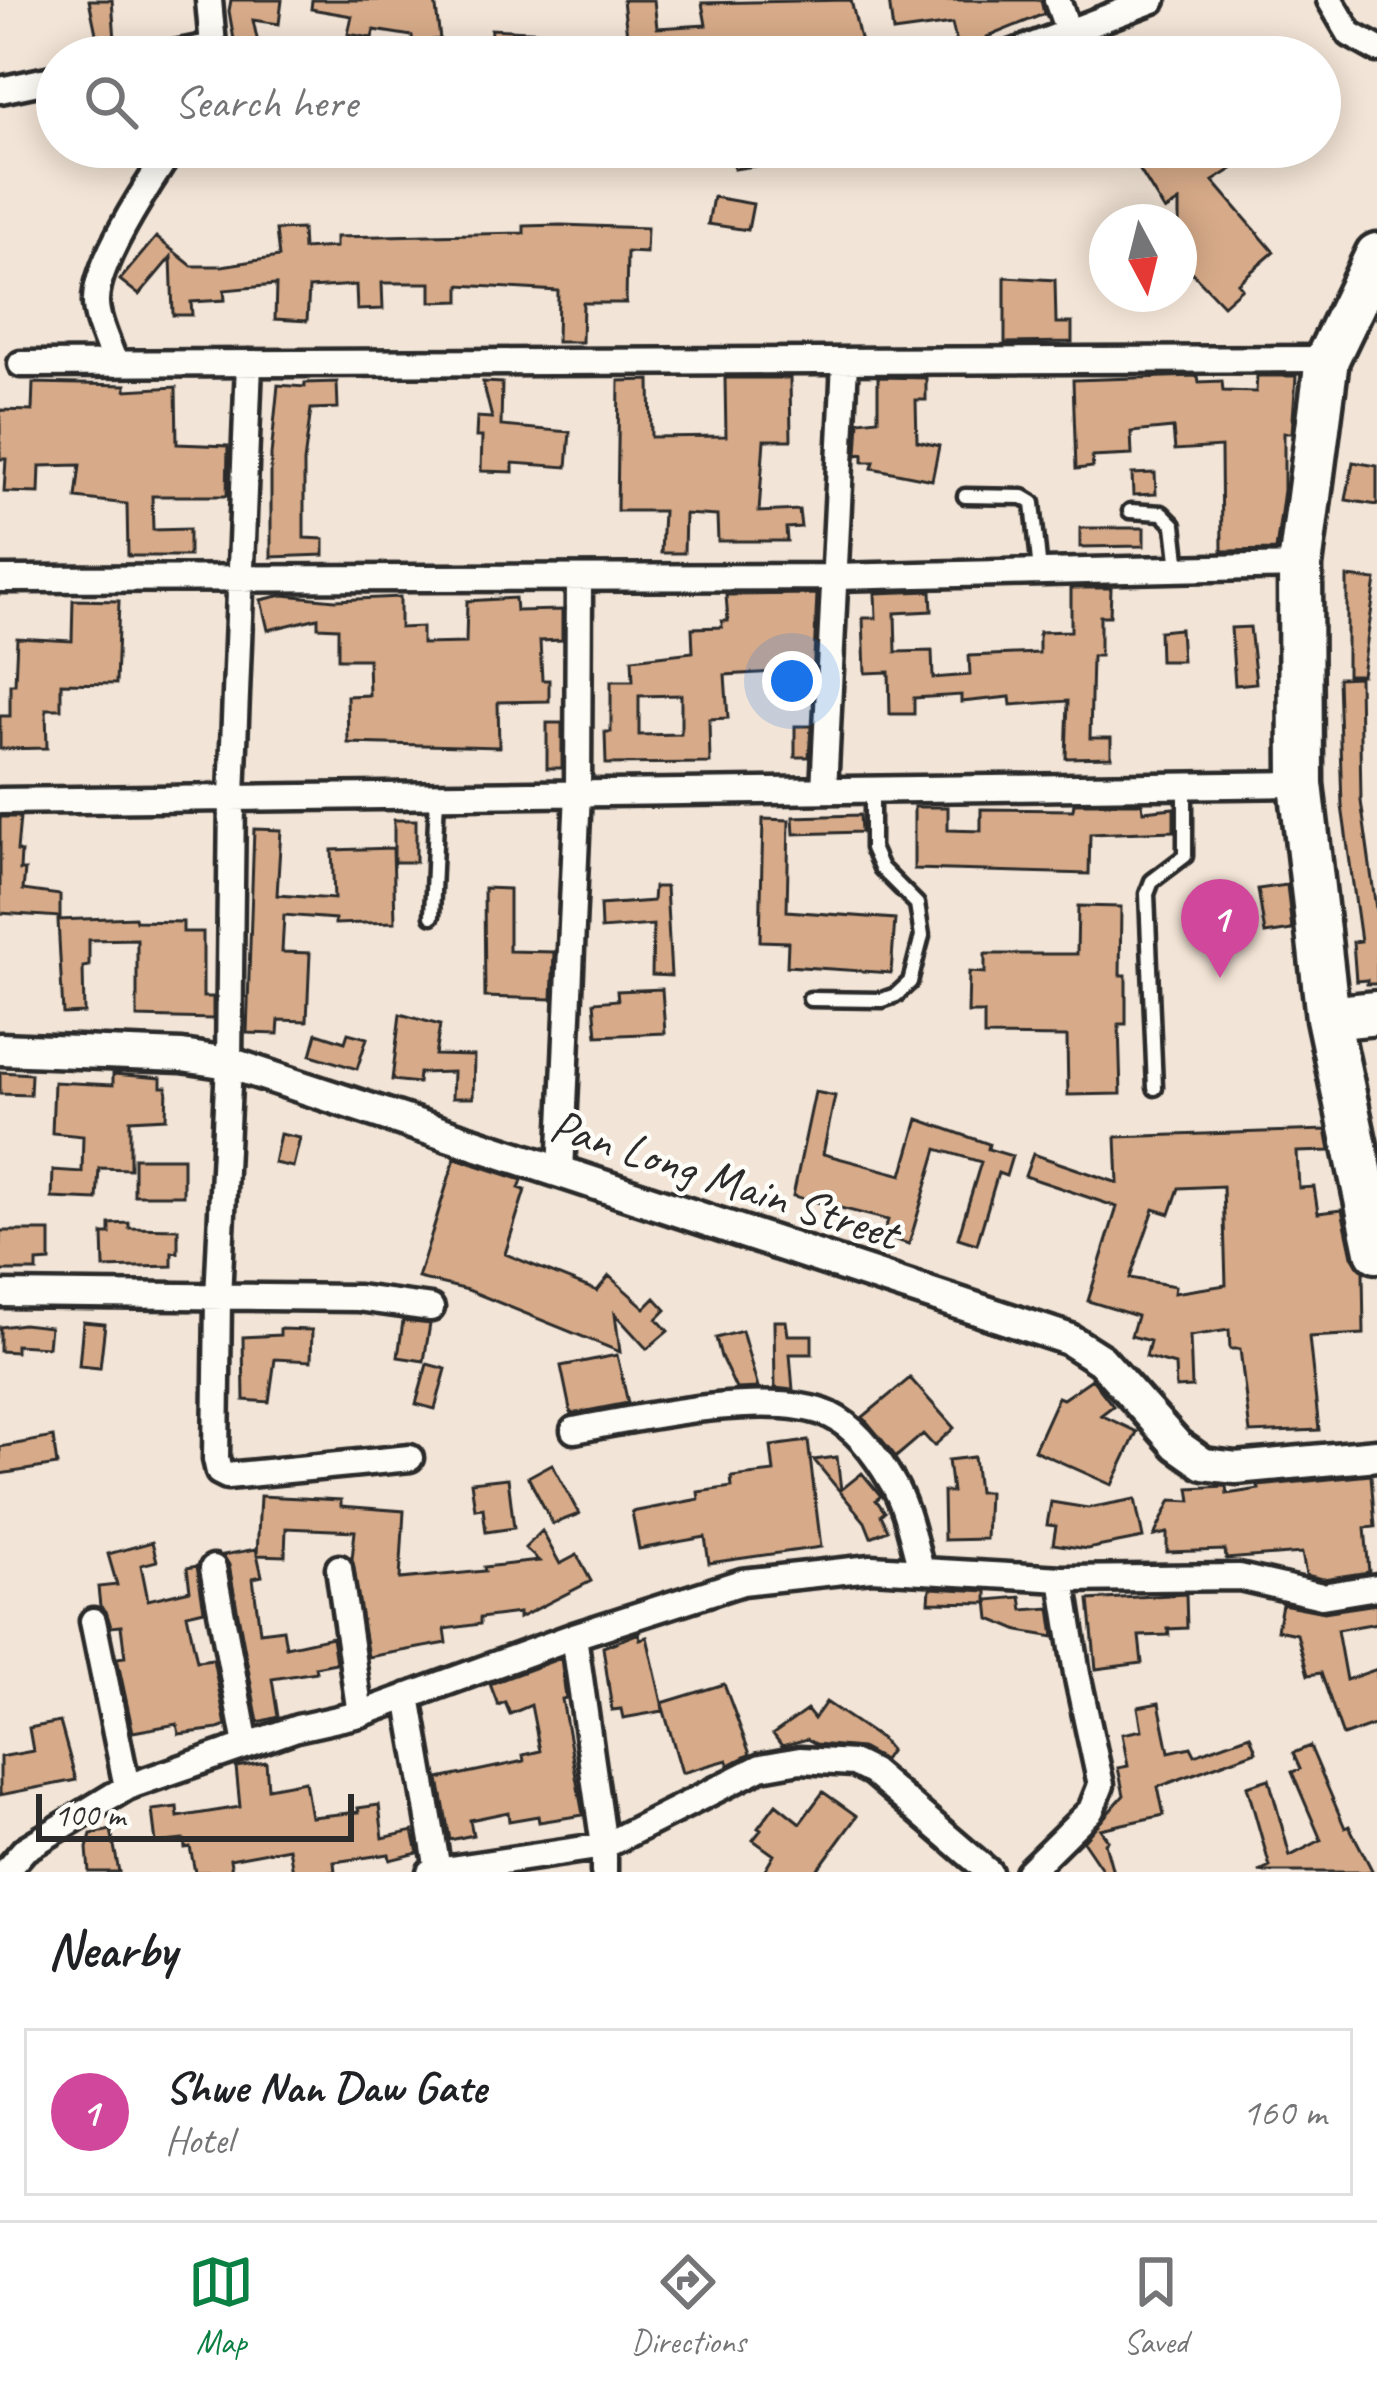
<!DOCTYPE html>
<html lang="en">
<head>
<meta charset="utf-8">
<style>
	body { margin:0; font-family:Caveat,sans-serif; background:#f2f2f2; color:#202124 }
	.compass { position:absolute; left:1089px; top:204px; width:108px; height:108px; border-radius:50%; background:#fff; box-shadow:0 6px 30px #0003; rotate:173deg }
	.scale { position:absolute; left:36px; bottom:30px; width:318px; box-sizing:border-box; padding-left:12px; border:6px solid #2b2b2b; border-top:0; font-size:33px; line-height:42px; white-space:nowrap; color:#2b2b2b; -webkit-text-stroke:9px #fdfcf7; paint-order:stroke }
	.you { position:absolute; left:792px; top:681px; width:42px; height:42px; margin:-30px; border:9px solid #fff; border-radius:50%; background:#1a73e8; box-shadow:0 0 0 18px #1a73e833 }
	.badge { display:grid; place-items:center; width:78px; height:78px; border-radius:50%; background:#0b8043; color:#fff; font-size:39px; font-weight:700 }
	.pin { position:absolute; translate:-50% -99px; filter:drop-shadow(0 3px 6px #0008) }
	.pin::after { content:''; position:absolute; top:63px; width:42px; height:36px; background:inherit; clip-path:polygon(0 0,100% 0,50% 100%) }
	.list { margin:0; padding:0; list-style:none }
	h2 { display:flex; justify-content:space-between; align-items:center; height:156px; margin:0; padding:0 48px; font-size:51px }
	h2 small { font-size:39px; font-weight:400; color:#757577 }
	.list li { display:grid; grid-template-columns:78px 1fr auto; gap:36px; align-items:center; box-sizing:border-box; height:168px; margin:0 24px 24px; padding:0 24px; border:3px solid #e0e0e0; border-radius:0px }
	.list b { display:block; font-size:45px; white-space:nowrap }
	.list p { margin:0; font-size:39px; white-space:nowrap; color:#757577 }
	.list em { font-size:39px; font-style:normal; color:#757577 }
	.icon { flex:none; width:66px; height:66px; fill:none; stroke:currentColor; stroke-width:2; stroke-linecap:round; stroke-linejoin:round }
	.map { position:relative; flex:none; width:1377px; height:1872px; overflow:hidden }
	.search { position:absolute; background:#fff; box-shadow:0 6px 30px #0003; left:36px; right:36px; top:36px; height:132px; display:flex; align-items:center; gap:30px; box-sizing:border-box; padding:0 42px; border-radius:66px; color:#757577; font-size:45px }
	.sheet { height:348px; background:#fff }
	nav { display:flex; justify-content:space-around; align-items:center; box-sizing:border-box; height:168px; border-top:3px solid #e0e0e0; background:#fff; font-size:33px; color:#757577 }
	nav a { display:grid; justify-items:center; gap:6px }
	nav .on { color:#0b8043 }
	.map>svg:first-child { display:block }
</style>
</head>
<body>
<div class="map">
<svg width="1377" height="1872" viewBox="0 0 1377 1872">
	<rect width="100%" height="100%" fill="#f2e4d6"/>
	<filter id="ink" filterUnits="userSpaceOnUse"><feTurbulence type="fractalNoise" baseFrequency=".00833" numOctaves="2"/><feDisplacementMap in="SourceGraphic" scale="24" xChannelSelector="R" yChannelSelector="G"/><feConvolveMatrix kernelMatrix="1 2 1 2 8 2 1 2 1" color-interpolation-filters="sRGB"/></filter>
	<g filter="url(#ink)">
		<path fill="#d7ab89" stroke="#2b2b2b" stroke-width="3" fill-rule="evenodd" d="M89,0h23l3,40 -17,3z
			M231,0h51l-3,24 -26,-4 8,37h-24l-8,-46z
			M312,0h123l5,39 -27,4 -1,-7 -38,-6 -2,8 -24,-4 4,-18 -41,-7z
			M623,0h31l3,28 49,-3 -4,-22 149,-3 10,43 -26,7 2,7h-19l-3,-11 -38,11h-288l2,-28 136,7z
			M889,0h152l3,14 -57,23 1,7 -29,8 -7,-28 -59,8z
			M730,147h35l3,17 -34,5z
			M1164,147h104l-55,34 61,71 -36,31 4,5 -19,17 -44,-46v-57l-14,9 -29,-47z
			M713,197l40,7 -5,26 -40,-6z
			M561,225l86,3 -1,25 -19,-1 -1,51h-43l-1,39h-25l1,-51 -98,-6v16l-29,1v-19h-49l1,26 -26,1 -1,-25 -47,3 -2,33 -32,-2 1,-34 -52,5 1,10 -34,2 1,13h-19l-2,-58 -32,38 -19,-15 36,-43 36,29h30l57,-9 -3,-27 26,-1 1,20 33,-2v-10l188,-4v-7z
			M1005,277l50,3 1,43h16v19l-67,1z
			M1198,376l1,6 23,-1 1,10 33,1 1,-16h39l-4,57h-8v57l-8,60 -54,1 -1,-104 -46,3 -2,-22 -42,4 1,23 -40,2 1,10 -17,2 -3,-89z
			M878,377l48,1v22h-10l1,41 22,5 -7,34 -60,-12 2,-6h-11v-8l-6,1 2,-34 19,-2z
			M725,378h65l1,62h-27l-5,72 40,-2 2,17 -15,1 1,13h-69l-1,-25 -32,-2 -1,39h-23l2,-42h-46l2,-130 31,-1 1,57 75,-1z
			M337,382l1,26 -27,1 -7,53v76l20,1v16l-53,2v-102l7,-70 27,2v-4z
			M483,382l19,1 -1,43 69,6 -3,35 -54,-4v9l-32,-1 1,-34h-6l1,-20 15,1z
			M33,383l93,2v5l50,-3 1,57 51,2 -1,50h-75l1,34 36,-1v27h-61l-1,-52 -51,-6 4,-33 -40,1 -1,27 -35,-1 2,-33h-6v-49l32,1z
			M1353,462l24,4v39l-31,-5z
			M1155,473l1,21 -23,1 -1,-21z
			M1080,528h64v18l-64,1z
			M1347,577l29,3 -14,95h-15z
			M1071,588h40l-1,28h-10v40h-8l-2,82h21v19l-45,1 2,-57 -57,4 -1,-8 -49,5v-7l-47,3v16h-24l-1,-42 -24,1 -2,-55h13l-1,-25 56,-2 1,20 -37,2 1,39 36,-1 1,27 37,-3 -1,-19 70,-3v-21l32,-1z
			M817,594l-4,85 -38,-2v-5l-50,3 3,43 -19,1 1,44 -104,1 -1,-32h6v-51h22l-1,-22 61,-7 -1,-24 30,-1v-6h6l-2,-26zM681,695v39l-42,1v-39z
			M283,595l52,5 65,-3v31l22,-1v17l44,-1 1,-42 48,-3 1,13 46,-1v30l-22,1 2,39h7v21l-51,1 1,45 -151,-4 -1,-47 22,-1 -1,-36h-30v-31l-20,-1v-9l-50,12 -7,-30z
			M73,600l46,1 -3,83 -55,-1v26h-15l1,39 -47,1v-33h10v-32h5l2,-46 55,3z
			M1250,627l6,56 -21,2 -4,-57z
			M1180,629l2,32h-22l-1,-30z
			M1359,677l2,124 16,115v68h-10v-4l-11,1 -3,-39 8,-1 -19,-135 -4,-128z
			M547,723h15v45h-15z
			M795,726h16l-2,31h-14z
			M1074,803h68l1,8 31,-3v23l-84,3 -1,40 -175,-5v-62h34v23l33,1v-22l92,1z
			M860,815l1,17 -67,2 -1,-17z
			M0,817h20l-3,34 4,1 -1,18h5l-2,20 37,5v22l-60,-4z
			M763,819l26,1 -2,91 108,8 -4,54 -104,-7 1,-24 -28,-1z
			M394,820h22v42h-22z
			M254,829l27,1 -4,65 57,4 -2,-49 61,-2 2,74 -60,2v-5l-51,-4 -2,37 28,1 -3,68 -28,-1 -1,14 -31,-1z
			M1287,885l5,45 -27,4 -7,-45z
			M654,887h12l5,89 -19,-1 1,-50 -52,4 -1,-24 53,-4z
			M484,888l25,1v62l45,1 -2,47 -67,-2z
			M1078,906l43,1 -1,68h6v49h-7l2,70 -53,1 -1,-58 -83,-1v-23h-16l1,-41 16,1v-19h92z
			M135,917l1,4 47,1v10h20v65h10v22l-76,-2v-78l-48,1v26l-6,1 1,46 -21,1 -5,-94z
			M662,989l3,44 -68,3 -3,-34 24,-2 -1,-9z
			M400,1014l40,11 -5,30 39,1 -1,42h-21l1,-26 -34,1 -1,10 -26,-3z
			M317,1033l28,9 3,-9 19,5 -10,31 -46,-14z
			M0,1072l31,2 -1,21 -30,-1z
			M113,1074l48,4v9h6l-1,31 -36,2v49l-31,-1 -2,32 -45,-2 1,-28 29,2 1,-36 -31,-3 2,-51 59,3z
			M815,1092l20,4 -12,58 79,21 16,-56 71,25 -1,5 24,7 -6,20 -8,-3 -21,71 -19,-6 23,-76 -44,-13 -28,95 -26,-8 5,-16 -95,-24z
			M1326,1130l4,21 -33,1 2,36 15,-1 4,26 24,-3 10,46 11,15 1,63 -55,3 10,93 -69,3 -10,-84h-10l-1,-19 -39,6 2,51 -16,1 -1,-23 -29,-8 4,-16 -19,-5 6,-20 -49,-15 29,-94 -92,-31 8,-22 85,29 -2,-46zM1223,1186l3,99 -52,8 1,-7 -45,-8 24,-69 16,5 9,-26z
			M280,1134l20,4 -7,29 -19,-4z
			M134,1158h49v37h-49z
			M455,1158l67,22 -3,8 6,2 -20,64 92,37 12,-15 36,32 10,-10 11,12 -9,9 11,12 -21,18 -32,-35 5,38 -152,-62 -50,-12z
			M129,1223v5l49,1v24l-6,-1v14l-68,2 -1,-34h7v-10z
			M0,1231h50v30l-13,1v9h-37z
			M403,1321l27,3 -6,37 -26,-4z
			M774,1321h12l2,14h24v19h-22l3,36 -18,-2z
			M83,1322l22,2 -5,44 -21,-2z
			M23,1324l27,3 -2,20 -32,-2v7l-16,-1v-24z
			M280,1329l32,1 -1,31 -36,-2 -6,43 -25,-2 -1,-63 37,-2z
			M742,1331l16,57 -22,1 -15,-32 -5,-19z
			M617,1355l11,48 -57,11 -10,-48z
			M427,1364l19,5 -11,40 -19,-5z
			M910,1378l44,50 -20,18 -11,-12 -27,23 -33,-40z
			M1092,1379l21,27 -12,9 36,17 -25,53 -78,-35 24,-53 5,2z
			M53,1437l4,28 -57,9v-27z
			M808,1441l13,106 -112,16 -4,-26 -66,12 -7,-37 67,-13 -1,-7 34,-5 -1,-10 43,-5 -3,-26z
			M837,1457l4,33 21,-17 19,23 -5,4 9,12 -4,3 7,15 -17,7 -6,-15 -51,-62z
			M974,1457l4,35h10l-2,47 -42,1 -1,-48h9l-4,-32z
			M552,1464l27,50 -26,10 -25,-47z
			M1371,1475l4,52 -10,1 4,44 -46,7 -17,-4 -4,-22 -76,6 -1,-9 -58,2v-19l-13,3 17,-36 20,1 -2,-13 37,-2 1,8 32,-5 -1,-3z
			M508,1478l6,50 -28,4 -3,-24 -8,1 -4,-27z
			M260,1496l81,4v6l63,5 -4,68 85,-8 -1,-4 55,-6 -14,-13 17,-17 18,33 17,-9 14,26 -72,37v-5l-39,5v6l-35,5 2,14 -79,14 -16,-98 3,-28 -69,-3 -1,28 -28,-1z
			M1135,1499l8,39 -56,11 -34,-5 3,-18 -9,-1 4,-23 37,6z
			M152,1542l5,19 -16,4 7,35 42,-10 -3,-22 10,-2 7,44 -17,4 10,47 16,-2 13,67 -8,3 -39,5 -2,-10 -44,8 -16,-74 8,-1 -4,-31 -10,1 -5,-16 -6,-5 -2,-19 19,-2 -9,-31z
			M256,1549l6,27 -9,2 7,54 23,-3 3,18 46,-10 4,26 -21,4 1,5 -44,7 6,38 -20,5 -29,-157 -6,-10z
			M930,1588l57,3v12l-58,-1z
			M1186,1594l1,34 -19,1 1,6 -30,1 3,27 -46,6 -7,-69z
			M1021,1597l2,13 27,-2 4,29 -35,-6 -29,-12 -2,-19z
			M1282,1604l42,8 53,-8v19l-40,7 9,50 31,-11v55l-34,12 -22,-63 -13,2 -11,-41 -20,-4z
			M639,1633l1,6 7,-2 15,66 62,-19 26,70 -21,11 -2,-5 -45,13 -20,-69 1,7 -40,7 -2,-9 -9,1 -9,-63z
			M561,1658l5,40 -4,1 21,116 -44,7 -1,-6 -29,5 -1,-9 -38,8 3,15 -23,5 -11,-61 85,-18 -1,-6 17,-4 -9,-46 -21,9 -5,-12 -7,3 -8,-21z
			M826,1702l55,37 9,11 -7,10 -22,-12 -45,-4 -9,-5 -25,7 -9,-12 34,-24 7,9z
			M1159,1703l10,49 22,-5 4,8 55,-20 6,16 -98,36 6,28 -64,14 8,11 -3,3 8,29h-9l-21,-31 41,-46 -6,-27 10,-2 -6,-32 20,-4 -4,-23z
			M60,1722l16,58 -76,15v-38l33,-6 -4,-23z
			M1310,1746l35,82 4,-2 24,46h-114l11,-5 -23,-81 22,-7 21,77 31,-16 -29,-68 8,-3 -7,-16z
			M266,1762l2,26 37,-7 6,36 48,-5 -1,-4 21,-3 4,33 30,-7 5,22 -28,7 -1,-6 -55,8 1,10h-42l-4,-24 -59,11 2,13h-37l-5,-25 -5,1 -1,-8 -28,3 -4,-33 25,-3 1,10 62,-10 -4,-40z
			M823,1792l34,24 -33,45 -9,11h-51l10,-17 -21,-15 8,-10 -3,-2 18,-24 24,19z
			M111,1830l8,42h-30l-2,-24 4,-14z"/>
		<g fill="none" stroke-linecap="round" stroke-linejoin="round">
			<g stroke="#2b2b2b" stroke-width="21">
				<path id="service" d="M965,496l58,1 10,6 7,69
					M1130,511l32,2 12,12 5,44
					M432,916l5,-121
					M810,999l72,1 14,-5 14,-13 12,-46 -5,-32 -36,-36 -9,-20v-57
					M1155,1088l-8,-194 5,-13 33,-25v-70"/>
			</g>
			<g stroke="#2b2b2b" stroke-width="33">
				<path id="minor" d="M209,0l5,57
					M1057,0l12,34
					M1330,0l20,34 27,15
					M160,57l54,-11
					M1003,57l150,-57
					M0,90l57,-12
					M249,363l-17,433 -3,267 -11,235 -2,161 3,13 8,4 183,-18
					M21,364l1306,-5
					M115,364c-6,-19 -20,-45 -19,-64 1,-40 54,-119 77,-153
					M0,579l835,-2 465,-11
					M824,790l21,-428
					M0,801l1301,-17
					M561,1172l17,-380 1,-214
					M0,1294l358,4 73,10
					M574,1430c63,-12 197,-41 256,-15 27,13 47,41 62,67 15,24 21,60 29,87
					M213,1568l33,177
					M339,1568l21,146
					M93,1621l34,166
					M574,1636l30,210v26
					M408,1696l30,174
					M5,1872l20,-23 102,-62 170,-59 63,-14 214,-78 168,-54 129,-14 191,11 177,-2 83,19 55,-9
					M430,1872l174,-26 157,-79 39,-7 54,3 18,9 117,100
					M1028,1872l63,-62 10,-25 -24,-111 -15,-95"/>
			</g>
			<g stroke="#2b2b2b" stroke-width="39">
				<path id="tertiary" d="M0,1049l182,7 47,7 839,276 33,21 76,85 27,19 32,4 141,-13"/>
			</g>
			<g stroke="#2b2b2b" stroke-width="51">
				<path id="trunk" d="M1377,255l-50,104 -27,207 1,218 27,234 49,233
					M1328,1018l49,-5"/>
			</g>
			<use href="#service" stroke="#fdfcf7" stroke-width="12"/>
			<use href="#minor" stroke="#fdfcf7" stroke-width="24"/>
			<use href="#tertiary" stroke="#fdfcf7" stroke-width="30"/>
			<use href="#trunk" stroke="#fdfcf7" stroke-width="42"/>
		</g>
	</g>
	<g text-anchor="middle" stroke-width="9" stroke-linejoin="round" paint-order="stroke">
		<g font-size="48" fill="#2b2b2b" stroke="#fdfcf7">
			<text transform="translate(725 1178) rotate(18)" y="17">Pan Long Main Street</text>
		</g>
	</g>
</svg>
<svg class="compass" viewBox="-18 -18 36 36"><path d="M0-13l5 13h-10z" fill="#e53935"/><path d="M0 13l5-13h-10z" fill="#757577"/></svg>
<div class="scale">100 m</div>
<div class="you"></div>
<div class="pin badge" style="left:1220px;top:978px;background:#d1479c">1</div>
<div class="search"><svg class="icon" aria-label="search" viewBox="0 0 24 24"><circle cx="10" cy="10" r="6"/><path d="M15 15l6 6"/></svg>Search here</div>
</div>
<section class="sheet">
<h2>Nearby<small></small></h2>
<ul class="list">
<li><span class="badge" style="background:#d1479c">1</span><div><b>Shwe Nan Daw Gate</b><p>Hotel</p></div><em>160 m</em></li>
</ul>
</section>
<nav>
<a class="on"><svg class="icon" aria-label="map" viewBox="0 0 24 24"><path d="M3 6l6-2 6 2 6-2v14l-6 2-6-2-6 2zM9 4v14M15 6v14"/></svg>Map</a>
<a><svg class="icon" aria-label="directions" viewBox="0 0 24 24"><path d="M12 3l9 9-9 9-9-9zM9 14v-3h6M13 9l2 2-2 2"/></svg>Directions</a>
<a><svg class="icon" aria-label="saved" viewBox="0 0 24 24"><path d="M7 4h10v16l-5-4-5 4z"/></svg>Saved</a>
</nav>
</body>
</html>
